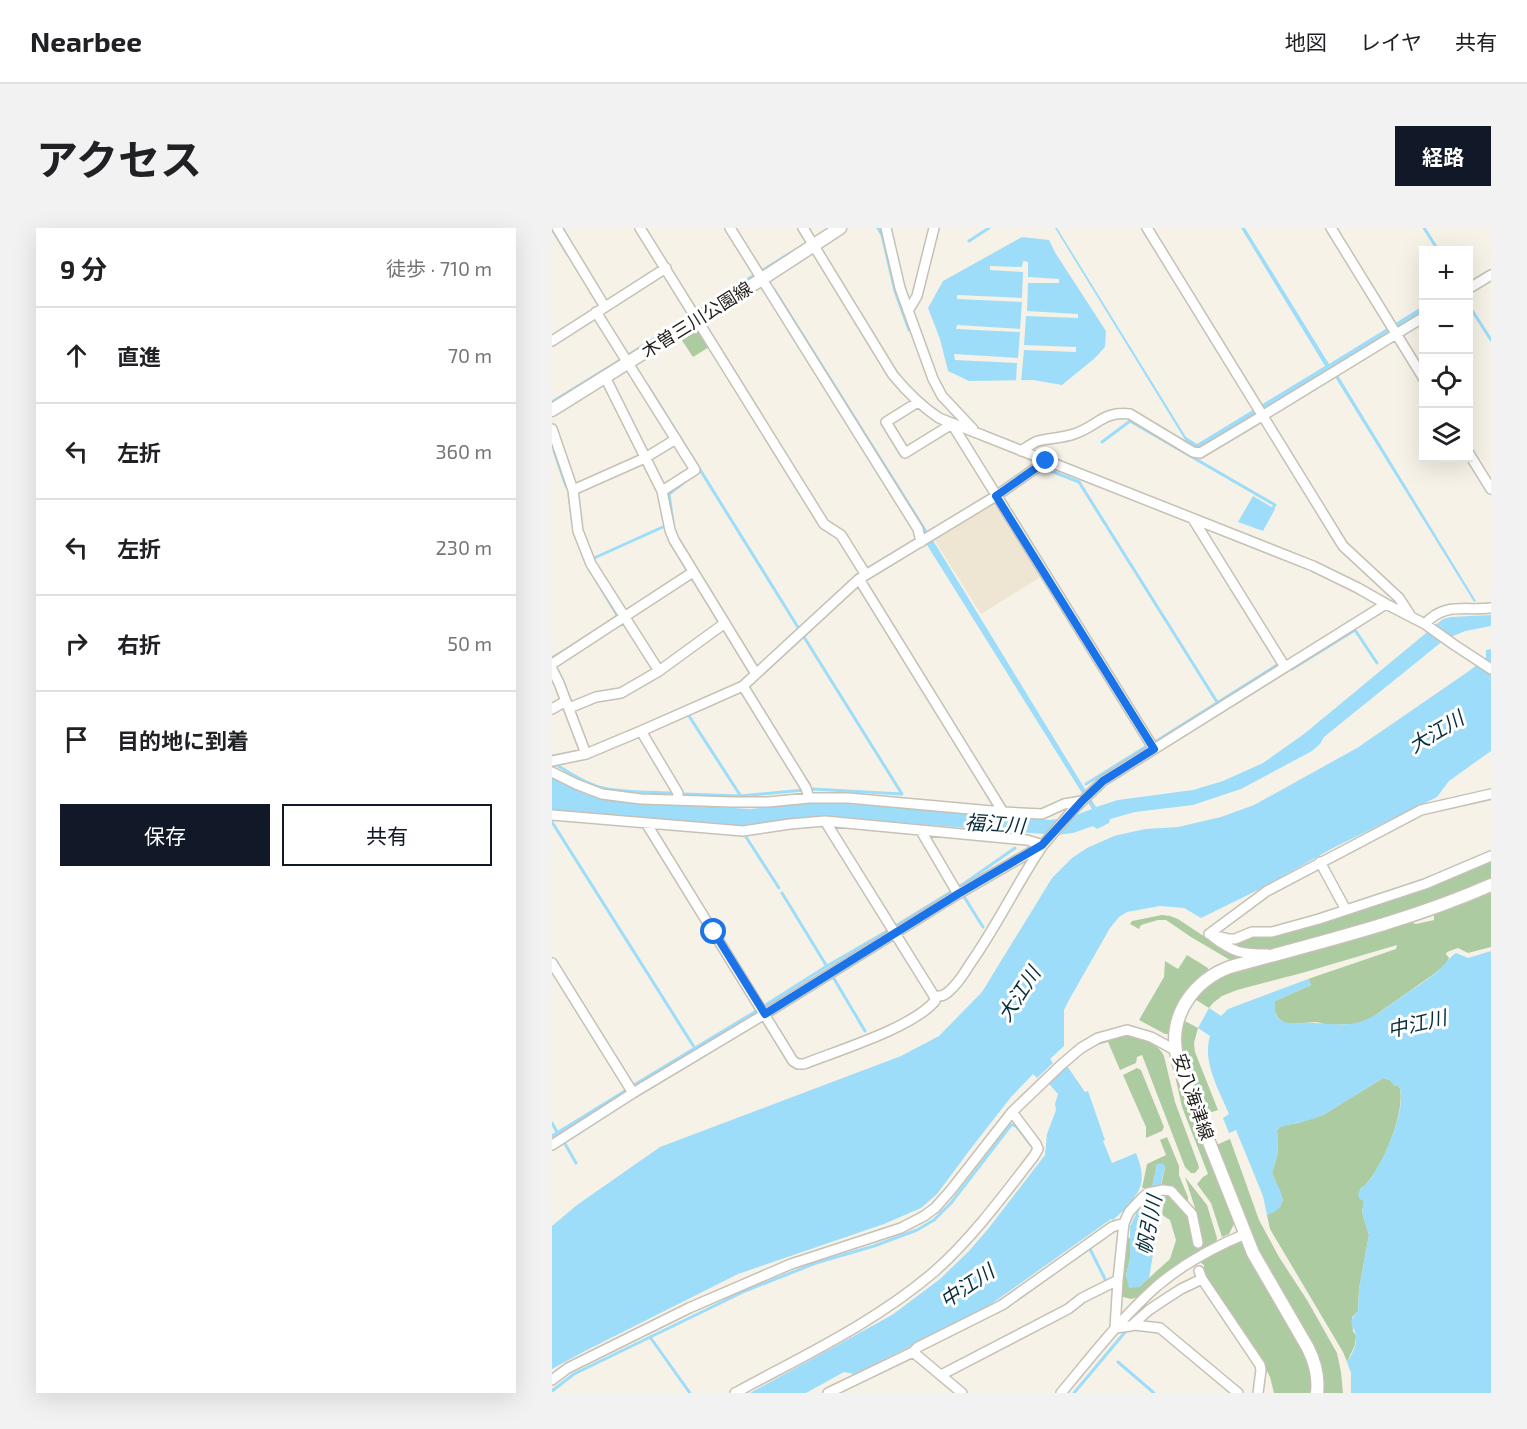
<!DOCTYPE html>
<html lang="ja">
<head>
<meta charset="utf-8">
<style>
	body { margin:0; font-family:"Exo 2","Noto Sans JP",sans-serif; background:#f2f2f2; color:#202124 }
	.controls { position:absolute; right:18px; top:18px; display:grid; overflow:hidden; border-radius:0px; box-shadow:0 6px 24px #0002 }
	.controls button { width:54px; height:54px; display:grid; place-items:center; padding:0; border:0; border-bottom:2px solid #e0e0e0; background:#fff; color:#202124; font:30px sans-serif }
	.stop { position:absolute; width:18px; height:18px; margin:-14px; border:4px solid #1a73e8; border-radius:50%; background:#fff }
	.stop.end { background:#1a73e8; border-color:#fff; box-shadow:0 2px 6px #0008 }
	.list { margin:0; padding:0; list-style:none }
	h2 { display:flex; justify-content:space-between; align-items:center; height:78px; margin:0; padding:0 24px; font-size:26px }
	h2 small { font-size:20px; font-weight:400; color:#757577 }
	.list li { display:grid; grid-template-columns:39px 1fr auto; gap:18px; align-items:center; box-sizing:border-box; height:96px; padding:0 24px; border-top:2px solid #e0e0e0 }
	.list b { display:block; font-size:22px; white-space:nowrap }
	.list em { font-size:20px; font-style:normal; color:#757577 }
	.actions { display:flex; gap:12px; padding:18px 24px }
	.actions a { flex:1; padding:14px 0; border:2px solid #111827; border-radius:0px; text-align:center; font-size:21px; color:#111827 }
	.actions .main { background:#111827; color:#fff }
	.icon { flex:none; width:33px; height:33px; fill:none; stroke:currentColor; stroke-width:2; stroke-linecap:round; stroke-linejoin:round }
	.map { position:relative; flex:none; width:939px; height:1165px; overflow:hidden; border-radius:0px }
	header { display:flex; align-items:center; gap:36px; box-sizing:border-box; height:84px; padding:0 30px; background:#fff; border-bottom:2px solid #e0e0e0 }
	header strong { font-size:28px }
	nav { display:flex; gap:33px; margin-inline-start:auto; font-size:21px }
	.intro { display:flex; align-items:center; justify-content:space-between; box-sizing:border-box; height:144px; padding:0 36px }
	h1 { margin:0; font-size:42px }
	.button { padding:15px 27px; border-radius:0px; background:#111827; color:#fff; font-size:21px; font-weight:700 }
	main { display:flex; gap:36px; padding:0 36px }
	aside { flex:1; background:#fff; border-radius:0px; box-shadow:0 6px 24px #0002 }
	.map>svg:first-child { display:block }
</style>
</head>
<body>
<header>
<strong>Nearbee</strong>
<nav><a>地図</a><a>レイヤ</a><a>共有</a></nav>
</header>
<div class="intro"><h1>アクセス</h1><a class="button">経路</a></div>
<main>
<aside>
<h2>9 分<small>徒歩 · 710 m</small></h2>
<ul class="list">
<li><svg class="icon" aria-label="ahead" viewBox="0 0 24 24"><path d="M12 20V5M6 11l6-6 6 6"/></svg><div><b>直進</b></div><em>70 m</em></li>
<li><svg class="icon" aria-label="left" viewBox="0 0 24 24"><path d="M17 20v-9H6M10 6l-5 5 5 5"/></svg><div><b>左折</b></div><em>360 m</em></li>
<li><svg class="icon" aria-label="left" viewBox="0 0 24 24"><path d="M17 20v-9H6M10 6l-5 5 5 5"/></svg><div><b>左折</b></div><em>230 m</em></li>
<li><svg class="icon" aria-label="right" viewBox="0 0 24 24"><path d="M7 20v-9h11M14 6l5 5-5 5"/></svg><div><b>右折</b></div><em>50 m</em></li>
<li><svg class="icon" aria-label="arrive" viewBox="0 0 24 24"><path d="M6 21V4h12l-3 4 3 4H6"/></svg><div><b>目的地に到着</b></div></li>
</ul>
<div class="actions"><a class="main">保存</a><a>共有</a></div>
</aside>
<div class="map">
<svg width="939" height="1165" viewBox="0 0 939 1165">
	<rect width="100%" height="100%" fill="#f7f2e7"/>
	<path fill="#eee5d3" d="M440,274l5,2 45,72 -61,38 -46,-73 2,-5z"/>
	<path fill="#adcba1" d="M146,100l11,19 -16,10 -12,-18z
		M939,631v21l-35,15 -88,29 -94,26 -35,-2 -9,-3 -6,-6 29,-5 20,-1z
		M939,662v57l-23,6 -10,-5 -11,4 -1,2 3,4 -3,6 -12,10 -64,45 -15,5 -28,1 -10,-3 -31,2 -8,-6 -4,-8 1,-9 36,-16 -3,-6 88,-30 1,-4 -95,28 -65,17 -15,6 -9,7 -4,5 -16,-10 7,-9 27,-16 180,-52 9,3 18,-4v-7z
		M610,687l8,1 8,3 51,34 17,4 -12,3h-4l-39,-23 -25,-17h-8l-17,5 -2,4 -9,-5 2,-3z
		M635,727l21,13v3c-22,19 -34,32 -38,63h-5l-26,-14 25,-43 1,-16 13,8z
		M631,792l15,8 -4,15 1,9 23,58 -15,5 -19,-50 -4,-25z
		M576,805c14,6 29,9 36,23l11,46 23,62 1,4 -4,5h-4l-6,-6 -43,-112 -5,2 -1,6 -16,7 -12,-28 -18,5 21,-11z
		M620,834l47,118 15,44 -5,10 -7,3 -11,-34 -14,-19 6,-7 5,-3 -26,-67z
		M585,840l4,2 23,57 -2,4 -16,7v-11l-23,-52z
		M831,850l7,2 6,6h3c9,22 -19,91 -39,103l4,13 -2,10 7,23 -10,54 -1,22 -6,6 1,14 3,5 -1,9 -8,17 -4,-10 -73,-123 -3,-14c8,-4 12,-7 16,-15l-11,-27 6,-21 -1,-22 3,-3 5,-2 13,-2 25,-8z
		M615,909l12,29v9l9,22v5h-5l-11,-13 -11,-3 4,-19 -8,-3 -5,24h-10l5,-24 19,-9 -6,-15z
		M678,911l29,81 20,37 28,43 30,53 4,19 2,21h-20l-1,-23 -8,-23 -50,-83 -50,-118z
		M633,949l22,28 10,33 -1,4 -39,23 -20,14 -18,18 -8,2 -8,-2 -3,-5 5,-55 5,1v20l-4,18 13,11 31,-28 6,-19 -6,-20 -8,-5 3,-20 4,-1 18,19 12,26 -4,-31z
		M687,1014l5,2 60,109c5,12 9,26 8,40h-38l-4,-16 -6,-12 -60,-91v-9l-4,-3 33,-18z"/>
	<path fill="#9dddfa" d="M503,0h2l129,209 11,7 128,-78 -84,-138h4l84,136 94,-58v6l-90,55 143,234 -2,1 -144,-233 -131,79h-4l-8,-5z
		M470,9l27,3 7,14 50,77 -1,16 -10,11 -33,27 -29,-5 -64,1 -21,-10 -8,-32 -12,-31 15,-27z
		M223,60l148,236 173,283 22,-7 75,-10 30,-9 40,-18 41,-29 139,-115 8,-2 40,-2v11l-26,5 -21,9 -120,97 -4,7 -8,7 -71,38 -48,16 -58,7 -25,7 -1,4 -12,6 -4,-3 -20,7 -17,2 -239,-19 -71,11 -194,-16v-34l33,17 23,6 25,2 117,7 61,-7 90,5 149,13 20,-3 22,-8 -170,-272 -150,-247z
		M701,268l22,13 -12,22 -25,-9z
		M939,421v102l-42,30 -12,16 -104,51 -73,41 -59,29 -17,-10 -24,-2 -33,6 -8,5 -9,11 -41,72 -5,10v36l-14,13 3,4 -16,15 -4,-4 -22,23 -42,54 -32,43 -16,14 -37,16 -146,50 -153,77 -33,18v-143l25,-21 83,-58 241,-91 38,-20 43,-44 70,-114 20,-20 15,-10 27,-12 31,-7 33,-2 43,-10 33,-12 103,-57 112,-77 17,-13v-8z
		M939,723v442h-140v-20l-4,-11c4,-6 10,-16 9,-24 -1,-13 -11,-14 2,-27l1,-22 10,-54 -7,-23 2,-10 -5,-4 -1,-5c4,-7 11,-11 15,-18 12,-18 35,-68 26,-89h-5l-4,-6 -7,-2 -60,37 -14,5 -29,7 -3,3 1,22 -6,21c7,18 22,32 -5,42l-4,-19 -27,-66 -7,3 -6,-15 6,-4c-10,-24 -27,-52 -19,-78l-12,-8 11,-20 12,8 7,-7 80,-30 3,6 -36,16c-2,21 8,23 25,22 19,-1 37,4 55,0 18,-3 33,-17 48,-27 11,-8 23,-15 34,-24 7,-6 11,-14 19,-19l12,5z
		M515,838l18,26 3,-1 17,49 -2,1 9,22 24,-10c6,14 10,32 -2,44l2,5 -7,7 -3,-1 -13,12 -2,-1 -131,93 -126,62 -10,-2 -38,21h-56l142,-78 48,-36 29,-28 19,-22 57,-74 2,-21 9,-24 -1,-6 3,-10 -9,-10v-2l-1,-2z
		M610,935l3,3 -9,41 3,12 -10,59 -10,9 -10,1 -3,-12 4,-18v-32l6,-12 -3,-2 4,-5 3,3 9,-9 8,-37z"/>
	<path fill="#f7f2e7" d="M471,33l5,1v15l31,2v4h-31l-1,28 51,3v4l-52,-2 -2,29 52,2v5l-52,-2 -3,32 -5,-1 1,-18 -62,-3 -1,-6 64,4 2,-26 -64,-3 1,-4 63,4 2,-27 -65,-3v-4l65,3 1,-26 -33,-2v-4l32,1z"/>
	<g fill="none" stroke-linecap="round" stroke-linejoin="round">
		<path stroke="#9dddfa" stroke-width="3" d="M326,0l4,7 13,56 14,39
			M872,0l14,22
			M0,1l16,26
			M417,13l20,-13
			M211,42l29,-18
			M916,76l23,36
			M145,84l59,-38
			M78,126l60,-38
			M96,158l151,243
			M0,174l70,-43
			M550,214l28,-21 145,84 -2,3
			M2,223l12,35
			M494,241l33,13 138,220
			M17,267l4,28
			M119,295l2,-1 -4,-28 17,-13
			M40,331l73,-33
			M35,337l30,50 -1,3
			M252,409l98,157
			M0,430l15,-9
			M740,441l63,-39 22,33
			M137,488l51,79
			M603,514l122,-77
			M3,536c15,9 31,20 48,24 23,5 49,4 72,5
			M534,556l61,-38
			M260,561l90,5
			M133,566l55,2 64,-6
			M0,594l142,225
			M194,609l33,51
			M230,665l44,72
			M411,667l20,32
			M345,697l62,-38 56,-39
			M281,749l32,54
			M212,778l63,-40 62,-36
			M82,857l124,-75
			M0,895l5,9
			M0,908l73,-45
			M12,914l12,21
			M538,1021l16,32
			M98,1109l40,56
			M566,1134l36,31
			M0,1163l22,-17 171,-83 71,-28 58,-17 43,-16 17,-10 17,-17 60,-78h2l4,2 14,18
			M522,1165l52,-62"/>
		<g stroke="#c6c1b6" stroke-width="12">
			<path id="minor" d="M5,0l48,79
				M88,0l184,296 17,11 25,40
				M178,0l188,301 3,13
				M251,0l90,147c14,17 28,31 46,43l374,148 45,22 28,16 39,20 28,20 38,25
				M334,0l14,60 33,91 9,17 31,33
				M595,0l196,318 56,52 11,17
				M779,0l93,151
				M916,61l23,-14
				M356,83l9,-15 17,-68
				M44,84l99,158 -33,21 8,39 4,10 82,134
				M0,113l114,-73
				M53,149l57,114
				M366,174l-32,20 19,31 47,-29 202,325
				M0,201l21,61 5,41 13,33 68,107
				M469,223c5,-3 11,-8 17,-10 12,-3 25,-3 36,-7 24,-8 28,-23 56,-20l63,38 7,1 62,-37 162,-99
				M916,224l23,37
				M21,262l72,-32 31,-19
				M641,291l92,148
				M307,351l144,233
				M873,396c19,-22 40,-13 66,-16
				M0,436l141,-92
				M0,441l7,14 27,71
				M191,458l63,102 3,10
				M17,480l27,-11 25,-4 38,-22 66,-48
				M0,481l14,-8
				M89,503l37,62v6
				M0,533l34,-7 55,-23 102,-45 116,-107 137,-83 50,-35
				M0,544l24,12 26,10 39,5 91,3h36l41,-4h39l155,14 39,2 22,-10 18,-3
				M0,587l191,16 47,-7 35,-3 202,19 16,5c-26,38 -46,81 -73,119 -6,10 -14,22 -23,29 -4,3 -8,4 -13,3l-109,-175
				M94,595l147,238 5,3h6c35,-14 108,-36 131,-63l-1,-5
				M369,603l37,63
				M768,634l26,48
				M657,706l58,-43 154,-81 70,-16
				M657,706l20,5h6l17,-7h20l47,-13 106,-35 66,-28
				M661,709c21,16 29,17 54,17
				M0,735l81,130
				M0,917l81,-52 132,-79 193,-120 85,-49 29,-34 31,-30 283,-177
				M647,1043l3,8 58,86 1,5 -3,23
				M582,1097l26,3 78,65
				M563,1100l3,-48 6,-57 5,-11 13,-14 6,-5 15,-3 8,1 21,23 6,29
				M563,1100l16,-2 18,-16 18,-12 14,-9 21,-10
				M361,1124l49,41
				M389,1147l127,-66 14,-11 36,-18
				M0,1152l16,-12 121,-60 102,-44 110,-36 23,-12 11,-8 16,-18 61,-78 49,-47 20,-17 17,-10 29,-8 24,7 24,13
				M183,1165c68,-37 141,-71 200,-122 38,-34 68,-75 99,-115l4,-7 -2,-5 -24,-32
				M276,1165l85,-41 5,-5 84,-42 110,-78 12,-4
				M509,1165c31,-37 60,-75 96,-107 26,-22 57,-39 88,-52"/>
		</g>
		<g stroke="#c6c1b6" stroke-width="15">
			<path id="major" d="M0,182l210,-131 78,-51
				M765,1165c2,-17 -2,-31 -9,-45l-55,-95 -71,-179c-2,-7 -5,-15 -6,-23 -6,-38 19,-71 54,-84 87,-24 177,-45 261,-82"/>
		</g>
		<use href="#minor" stroke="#fff" stroke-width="9"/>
		<use href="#major" stroke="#fff" stroke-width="12"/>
	</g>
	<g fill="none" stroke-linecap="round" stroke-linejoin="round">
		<path stroke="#1a73e8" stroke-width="8" d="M162,704l51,82 193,-120 84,-49 40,-44 21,-20 51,-32 -158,-253 50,-35"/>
	</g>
	<g text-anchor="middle" stroke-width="6" stroke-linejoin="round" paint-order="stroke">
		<g font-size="18" fill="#211f1b" stroke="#fff">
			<text transform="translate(145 92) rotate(-32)" y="6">木曽三川公園線</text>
			<text transform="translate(641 869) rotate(71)" y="6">安八海津線</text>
		</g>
		<g font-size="20" font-style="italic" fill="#062e3d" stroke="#fff">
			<text transform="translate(884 504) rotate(-31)" y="7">大江川</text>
			<text transform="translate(443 596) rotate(4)" y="7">福江川</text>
			<text transform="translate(467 766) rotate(-57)" y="7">大江川</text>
			<text transform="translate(865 796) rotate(-13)" y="7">中江川</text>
			<text transform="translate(597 997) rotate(-79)" y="7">帆引川</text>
			<text transform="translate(415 1058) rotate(-34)" y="7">中江川</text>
		</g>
	</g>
</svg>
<div class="controls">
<button>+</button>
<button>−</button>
<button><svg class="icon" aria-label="locate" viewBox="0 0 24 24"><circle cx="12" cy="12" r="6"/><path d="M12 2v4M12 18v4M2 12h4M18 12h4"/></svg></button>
<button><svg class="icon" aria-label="layers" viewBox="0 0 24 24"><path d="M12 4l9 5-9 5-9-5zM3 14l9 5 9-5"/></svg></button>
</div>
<div class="stop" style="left:162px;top:704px"></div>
<div class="stop end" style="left:494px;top:233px"></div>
</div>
</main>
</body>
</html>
